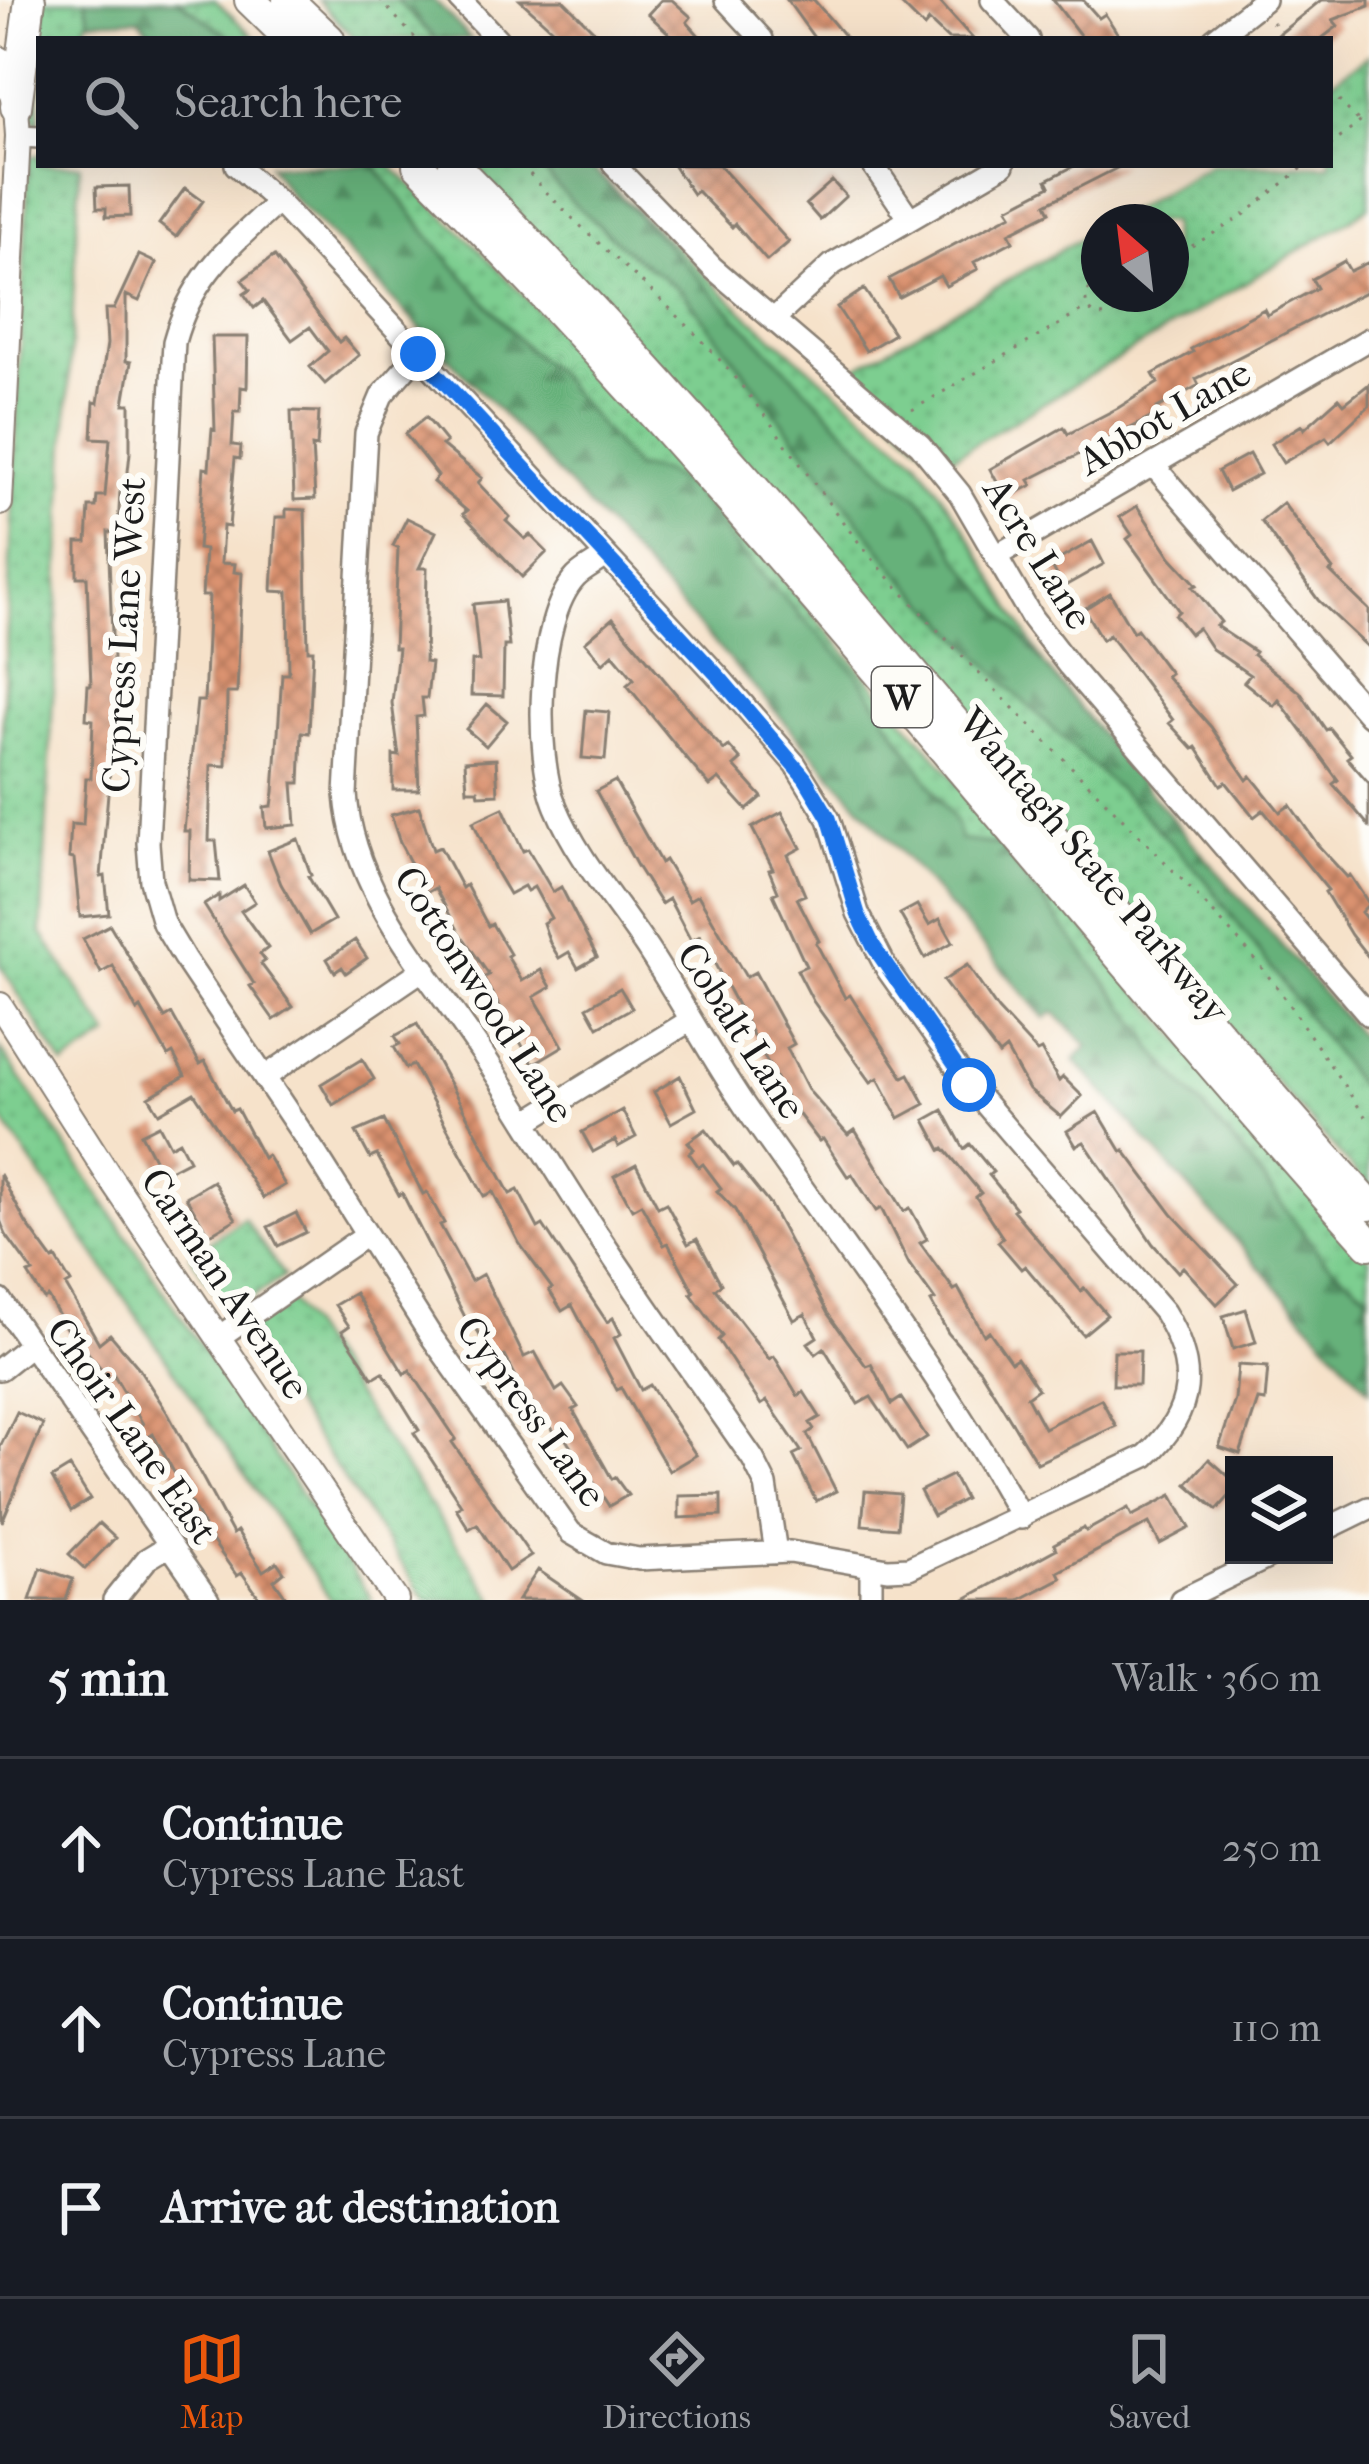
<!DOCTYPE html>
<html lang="en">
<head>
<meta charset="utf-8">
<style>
	body { margin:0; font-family:"IM FELL French Canon",serif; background:#20242c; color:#f1f3f6 }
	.controls { position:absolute; right:36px; bottom:36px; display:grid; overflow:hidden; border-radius:0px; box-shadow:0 12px 48px #0002 }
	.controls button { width:108px; height:108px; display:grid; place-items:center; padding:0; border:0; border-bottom:3px solid #363941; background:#171b24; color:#f1f3f6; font:60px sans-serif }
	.compass { position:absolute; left:1081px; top:204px; width:108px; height:108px; border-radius:50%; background:#171b24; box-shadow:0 12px 48px #0002; rotate:332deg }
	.stop { position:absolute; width:36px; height:36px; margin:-27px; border:9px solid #1a73e8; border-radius:50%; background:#fff }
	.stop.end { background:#1a73e8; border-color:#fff; box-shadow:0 3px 12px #0008 }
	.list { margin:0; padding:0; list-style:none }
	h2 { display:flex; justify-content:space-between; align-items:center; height:156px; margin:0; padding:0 48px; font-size:51px }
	h2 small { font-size:39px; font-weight:400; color:#9ea1a6 }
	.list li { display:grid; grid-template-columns:78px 1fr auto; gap:36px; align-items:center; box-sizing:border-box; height:180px; padding:0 48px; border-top:3px solid #363941 }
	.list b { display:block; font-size:45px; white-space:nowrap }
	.list p { margin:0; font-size:39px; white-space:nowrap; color:#9ea1a6 }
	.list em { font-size:39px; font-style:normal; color:#9ea1a6 }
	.icon { flex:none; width:66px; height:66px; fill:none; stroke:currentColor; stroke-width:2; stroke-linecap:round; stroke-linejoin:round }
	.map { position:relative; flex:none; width:1369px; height:1600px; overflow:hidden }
	.search { position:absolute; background:#171b24; box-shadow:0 12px 48px #0002; left:36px; right:36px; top:36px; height:132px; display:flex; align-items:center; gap:30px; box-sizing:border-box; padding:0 42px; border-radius:0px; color:#9ea1a6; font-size:45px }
	.sheet { height:696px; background:#171b24 }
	nav { display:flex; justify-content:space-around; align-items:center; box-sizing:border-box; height:168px; border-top:3px solid #363941; background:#171b24; font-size:33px; color:#9ea1a6 }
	nav a { display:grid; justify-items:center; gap:6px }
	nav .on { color:#ea580c }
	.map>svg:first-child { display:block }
</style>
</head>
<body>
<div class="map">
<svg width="1369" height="1600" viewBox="0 0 1369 1600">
	<defs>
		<pattern id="green-dots" width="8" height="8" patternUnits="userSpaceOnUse" patternTransform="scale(3)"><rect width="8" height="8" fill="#7dce90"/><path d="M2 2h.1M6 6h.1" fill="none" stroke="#6bb07c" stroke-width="1.8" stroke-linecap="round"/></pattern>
		<pattern id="forest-firs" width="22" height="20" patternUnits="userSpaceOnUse" patternTransform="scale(3)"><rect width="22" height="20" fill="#66b17a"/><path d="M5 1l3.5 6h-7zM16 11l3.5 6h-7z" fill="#538f63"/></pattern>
		<pattern id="building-cross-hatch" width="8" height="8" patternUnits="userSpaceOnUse" patternTransform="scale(3)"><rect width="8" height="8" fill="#da926f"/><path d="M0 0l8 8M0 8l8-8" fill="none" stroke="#b0765a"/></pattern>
	</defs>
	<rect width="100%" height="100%" fill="#fdfcf7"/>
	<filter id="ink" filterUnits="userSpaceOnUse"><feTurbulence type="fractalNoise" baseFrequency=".00833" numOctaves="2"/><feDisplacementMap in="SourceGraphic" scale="24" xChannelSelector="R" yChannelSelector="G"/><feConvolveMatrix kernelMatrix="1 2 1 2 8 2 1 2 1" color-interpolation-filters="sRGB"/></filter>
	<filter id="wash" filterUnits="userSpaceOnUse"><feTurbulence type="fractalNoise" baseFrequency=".004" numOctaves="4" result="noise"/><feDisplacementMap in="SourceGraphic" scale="48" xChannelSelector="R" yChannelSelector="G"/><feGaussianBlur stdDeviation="2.7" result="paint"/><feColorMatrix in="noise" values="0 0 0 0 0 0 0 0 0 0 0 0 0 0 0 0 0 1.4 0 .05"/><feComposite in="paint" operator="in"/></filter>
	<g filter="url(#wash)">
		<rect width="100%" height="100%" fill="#f6e2ca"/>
		<path fill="url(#green-dots)" stroke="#4c7556" stroke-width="3" d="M40,0h45l5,21 -4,2 -1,16h-46v87l-9,-13z
			M178,0h37l41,39h-24z
			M318,0h78l40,39h-81z
			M1369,55v151l-17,13 -411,245 -96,-90 254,-146v66h72v-72h-61l100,-57h120v-82z
			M39,155v10h41l-39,767 68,104 -45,30 -64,-101v-185l29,-623z
			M374,165h16l85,80 198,207 696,806v39l-46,-38 -77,-102 -94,-108 -6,-15 -186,-194 -3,-15 -99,-150 -122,-127 -43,-58 -30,-18 -29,-5 -80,-96 -29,-24 -85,-97z
			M469,165h69l31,34 61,54 53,39 218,283 119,123 113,105 72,76 164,220v89z
			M589,165l157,149 171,145 46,66 82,141c-27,-34 -56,-67 -82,-102 -28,-37 -29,-57 -70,-85z
			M0,1048l372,552h-41l-331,-484z
			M244,1218l40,58 -48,33 -4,-6 -6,4 -36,-52z
			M290,1300l205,300h-69l-177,-260 6,-8 -4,-6z"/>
		<path fill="url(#forest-firs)" stroke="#41664b" stroke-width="3" d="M85,0h93l54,39h-76l-17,-20 -49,2z
			M396,0h38l37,39h-35z
			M269,165h105l66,85 85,97 29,24 80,96 29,5 30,18 43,58 122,127 99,150 3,15 40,5 146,189 6,15 94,108 77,102 44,34 2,97 -294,-330 13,-14 -34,-34 -9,6c-243,-282 -493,-559 -755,-823z
			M538,165h51l304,314 25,17 17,20 24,43 160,198 250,290v52l-164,-220 -72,-76 -113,-105 -119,-123 -218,-283 -53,-39 -61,-54z"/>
		<g id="blocks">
			<path fill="url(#building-cross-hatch)" d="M520,0h43l39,39h-39z
				M661,0h11l19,17 -4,5 15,17h-27l-27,-25z
				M787,0h27l33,39h-32z
				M897,0h41l35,39h-25l-19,-18 -5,6z
				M1053,0h30l16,18 6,-4 16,25h-38z
				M1321,0h48v6l-36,14 5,6 -17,13h-48z
				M673,165h46l70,77 -22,19 -32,-37 -3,3 -35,-36 -4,3z
				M1076,165h47l-77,39 4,8 -41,21 4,8 -39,21 4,7 -32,17 -6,-10 -41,21 -10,-18 123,-65 -4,-6 42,-22 -3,-6z
				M832,181l14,15 -26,24 -14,-16z
				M129,186l1,30 -24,1v-9h-9l-1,-21z
				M185,188l18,13 -27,36 -17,-13z
				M139,255l17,8 -17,38 -13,-6v66l5,1 -7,42h6v49l-4,37 -6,-1 -2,44 -10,-1 6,154h4l-4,83h-4l-9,108 4,-1 4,38 -29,3 -6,-58 -5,-1 2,-34 12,1 3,-47h5l2,-58 -7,-1 2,-34h3l-4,-108h-10v-35h10l2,-35h7l1,-11h8l5,-57 -18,-1 2,-36 4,1 9,-59 -2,-35h9z
				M274,256l65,86 5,-4 15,17 -34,29 -15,-17 18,-16 -18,-24 -18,13 -29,-39 -9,7 -10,-14 6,-4 -8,-10z
				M1344,261l6,10 19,-9v28l-173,89 3,6 -42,23 3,5 -131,67 3,5 -26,14 -16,-30 74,-42 4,7 50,-26 40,-25 -5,-9 40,-22 -2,-3 73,-40 3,6 50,-27 -5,-9z
				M864,289l30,45 -28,17 -29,-44z
				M212,337h36l-1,51 -6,-1 -1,25h-6l-2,33 9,1 -1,13 -5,-1 -6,69 -6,-1 -2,37 14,1 -1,8 8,1 -5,120h-10l-1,73 -15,-1 -2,76h7l4,40 -31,-1 1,-49h-6l13,-130h7l5,-105h-7l3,-46 -7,-1 6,-81 5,1 3,-40 3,1z
				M1369,384v22l-39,36 -4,-5 -43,26 -12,-19 31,-19 2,4 35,-31 5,6z
				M291,411l28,1 -2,35 -5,-1 3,53 -21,1z
				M426,417l20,25 -4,3 40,33 -4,5 32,34 -4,4 19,18 5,-4 17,17 -25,25 -59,-63 4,-3 -34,-29 5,-6 -33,-42z
				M1249,454l11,20 -32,17 -10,-20z
				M1283,503l50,67 -3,2 39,38v38l-51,-48 -57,-79z
				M1137,506l34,51 26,28 -4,2 28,35 -5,4 39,26 -2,3 47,37 26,38 3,-2 22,27 -4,3 22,25v43l-36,-42 5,-4 -59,-80 -5,6 -30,-24 6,-7 -38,-26 -14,-21 -8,6 -15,-19 4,-4 -52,-72 5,-4 -12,-18z
				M286,509l19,1 3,140h5l-4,83 -7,-1 -2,51h-7l3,42 -30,3 -2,-21 8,-1 2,-14 8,-118h7l-1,-82 -16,-1 4,-74h10z
				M407,518l29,14 -17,36h8l-2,94 6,1 -4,35h-5l2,18 -8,1 3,73h-26v-35l6,1 -7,-53 6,-55h-4l4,-100 -5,-2z
				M1092,541l12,23 -41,23 -12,-23z
				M1110,593l23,39 4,-3 33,44 -4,3 45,51 36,53 4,-4 29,36 10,-7 28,40 29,32 3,-2 19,29 -8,8 8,10v36l-18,-23 -26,-43 3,-2 -65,-80 -9,7 -28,-35 -5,3 -25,-38 -3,2 -24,-26 4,-3 -64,-85 -7,5 -18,-31z
				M504,601l5,45h-5l-1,50 -32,-1 1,-34h7l-6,-57z
				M613,618l99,119 12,13 5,-4 12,14 -7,6 28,31 -15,13 -28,-31 -9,7 -24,-28 -59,-73 7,-6 -21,-25 -10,9 -18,-21z
				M487,704l20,17 -21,25 -20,-17z
				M586,710l23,2 -4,48 -23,-2z
				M496,759l2,35 -19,1 -1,-5h-11l-2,-29z
				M615,781l46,82 4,-3 24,40 9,-5 48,82 9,-5 39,72 -7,4 22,43 39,44 7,-5 49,81 6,-3 17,31 -7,4 34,47 4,-2 26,47 5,-4 22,31 6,-4 21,31 -11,8 17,31 57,-29 15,27 -79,37 -57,-93 -32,-37 -17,-31 4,-2 -26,-36 -28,-56 -5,3 -24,-37 -4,3 -25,-38 -4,2 -32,-42 -87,-163 -9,5 -22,-42 -8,5 -24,-38 -41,-75z
				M419,807l14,43 7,-3 22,41 4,-3 22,41 4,-2 18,30 -3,2 15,25 19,-11 10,17 -17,10 29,49 -30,18 -50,-86 6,-3 -31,-45 -23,-42 -9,5 -26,-50 -9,-28z
				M503,808l20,43 5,-2 25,43 8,-5 36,70 -19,11 -9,-16 -10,6 -9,-15 -7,-20 8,-5 -17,-31 -7,4 -3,-5 -15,8 -13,-22 -23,-50z
				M782,812l19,36 -13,7 17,40 -8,3 22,43 -3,2 29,55 5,-3 53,82 6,-3 16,30 -26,14 -21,-40 -7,4 -58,-81 -16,-31 9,-4 -33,-72 5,-2 -9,-22 4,-1 -21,-41z
				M298,839l13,36 -3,1 26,44 -24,14 -29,-50 -13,-33z
				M244,885l11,17 -14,9 27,37 -8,6 5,7 -4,3 32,43 -19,13 -24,-34 4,-2 -50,-79 15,-10v6z
				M917,905l12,20 11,-6 13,23 -28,16 -25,-44z
				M110,925l55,93 7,-4 28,50 5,-3 27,50 5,-2 26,49 4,-3 18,30 -22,13 -69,-105 -35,20 -10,-16 36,-21 -12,-23 -5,3 -27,-48 -4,3 -24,-45 -12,7 -18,-34z
				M355,940l12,18 -21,15 -4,-6 -7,5 -8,-13z
				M967,965l31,45 39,42 4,-2 18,31 4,-4 19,19 -21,21 -32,-27 -23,-41 -7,6 -56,-74z
				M620,988l12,20 -34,19 -11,-20z
				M417,1024l93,170 8,-4 20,38 5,-3 64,97 6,-4 8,16 -7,4 27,52 9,-5 46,70 -27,16 -48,-83 -4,2 -45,-85 -10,6 -13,-21 3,-2 -33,-45 -26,-51 -9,4 -71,-131 -7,3 -12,-21 6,-3 -5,-8z
				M362,1059l12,20 -41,26 -12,-21z
				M680,1076l16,33 -25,14 -17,-31z
				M622,1110l14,27 -18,10 -3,-7 -22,12 -11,-20z
				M943,1110l21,39 6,-5 23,28 -4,3 27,33 -3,2 68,81 3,-3 23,27 -24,20 -58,-69 -4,3 -23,-27 5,-4 -27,-41 5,-4 -37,-45 -3,2 -16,-30z
				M1098,1112l24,40 2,-2 48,64 66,70 -21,20 -34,-37 -5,5 -25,-28 -69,-102 -8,4 -9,-15z
				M384,1120l39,74 4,-2 17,31 -4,2 31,56 12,-7 41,83 11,-5 21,39 7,-5 15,21 -5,3 39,69 3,-2 13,18 -19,11 -48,-74 -4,3 -31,-39 -21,-40 -11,6 -22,-41 -4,2 -66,-130 -3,2 -22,-40 -7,3 -14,-26z
				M159,1125l11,21 9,-5 10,19 -27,14 -21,-40z
				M706,1129l28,37 3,-2 33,41 58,109 38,52 5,-2 21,40 9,-6 26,39 -20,13 -36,-53 -13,7 -34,-56 -8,6 -8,-11 9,-6 -12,-23 -11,6 -59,-110 -18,-19 4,-3 -18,-24 -4,3 -10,-14 5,-4 -6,-7z
				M636,1164l22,43 8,-4 22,41 9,-5 24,45 -6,5 54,70 5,-3 24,40 6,-4 16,25 -10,6 4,6 -7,5 29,57 -20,10 -23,-46 8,-4 -34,-50 -6,4 -43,-65 4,-4 -31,-42 3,-2 -26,-49 -4,2 -23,-41 -9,5 -18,-33z
				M0,1174l26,49 27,37 3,-2 15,25 -5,3 33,57 11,-9 28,33 29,45 66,122 4,-3 26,40 14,-9 7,10 -10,8 14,20h-27l-19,-27 -5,3 -28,-40 -56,-102 -10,6 -6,-12 6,-4 -29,-49 -4,4 -33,-39 -3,2 -26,-45 -4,2 -16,-25 5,-2 -27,-37 -6,-15z
				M213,1181l23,38 -27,16 -23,-38z
				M296,1213l10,19 -28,14 -10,-19z
				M355,1293l49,81 6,-4 46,69 -4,3 79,114 -23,15 -31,-47 -8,5 -13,-21 5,-3 -47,-72 5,-3 -36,-58 -10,6 -31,-47 7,-5 -14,-21z
				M1246,1309l10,33 -23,7 -10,-33z
				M1114,1351h26l-1,34h-26z
				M1238,1365l30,2 -3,34 -7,-1 -18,54 -21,-7 16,-47z
				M17,1412l26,12 -41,98 -2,-75z
				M1209,1459l25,22v10l-17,19 -30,-26z
				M70,1467l20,32 -19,12 -19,-33z
				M952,1475l13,24 -32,17 -13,-25z
				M865,1491l35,3 -3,34 -35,-3z
				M721,1495v21l-42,2v-22z
				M1172,1495l18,33 -30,16 -11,-21 -91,49 3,6 -42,22h-56l93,-51 -2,-5 30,-16 2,3 42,-23 4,8z
				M99,1523l16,15 -30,31 -16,-15z
				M41,1568l32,11 -7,21h-36z
				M538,1570l44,30h-64z"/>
		</g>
	</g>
	<g filter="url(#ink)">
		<use href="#blocks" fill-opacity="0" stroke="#897f73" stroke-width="3"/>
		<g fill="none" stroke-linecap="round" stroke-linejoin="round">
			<g stroke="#897f73" stroke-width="26">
				<path id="minor" d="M460,0l37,39
					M726,0l36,39
					M992,0l36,39
					M1214,39l50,-39
					M18,136l21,1
					M236,165l42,37 442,476 75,86 34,55 29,94 29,56 82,116 195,227c33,54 32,99 -18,144l-237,112 -21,1 -98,-17 -151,7 -33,-6 -35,-20 -140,-197 -115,-182 -132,-196 -21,-35 -12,-42 -3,-38 26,-501c18,-66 55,-95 104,-140
					M614,165l99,103 207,177 40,49 72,124 37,48 300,349
					M873,165l37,54
					M774,319l59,-55 170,-99
					M418,354l-36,41 -16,38 -20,361c7,101 85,181 138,262 37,56 71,114 108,170 52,79 107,155 161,233l13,26 10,68
					M1153,465l216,250
					M606,556c-9,7 -22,13 -30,21 -40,42 -42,179 -20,230 22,53 63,98 94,146 33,51 62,105 96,155 93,135 196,266 275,410
					M996,556l373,-217
					M265,1077l160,-109
					M526,1122l165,-102
					M0,1300l208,300
					M219,1337l147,-102
					M0,1369l30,-24
					M1324,1530l45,-22
					M871,1566v34
					M114,1600l33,-41 23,-14
					M1181,1600l92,-45"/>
			</g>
			<g stroke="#897f73" stroke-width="28">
				<path id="major" d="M0,59l16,48 2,29 -18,367
					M0,1005l109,171 287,424"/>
			</g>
			<g stroke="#897f73" stroke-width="34">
				<path id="highway" d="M250,0l40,39
					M288,0l41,39
					M16,107l14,-107
					M418,165c339,340 631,722 951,1079
					M454,165c326,328 607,696 915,1040"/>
			</g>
			<path stroke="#897f73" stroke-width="3" stroke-dasharray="3 9" stroke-linecap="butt" d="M380,0l36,39
				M1272,22l14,17
				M1330,92l28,28
				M1330,146l39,-31
				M522,165c57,67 128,119 188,184 62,67 108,147 167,215 119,134 252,254 371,387l29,36 92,135
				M1171,258l69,-40 66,-53
				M1099,281c-27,15 -8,47 19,30l4,-17
				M912,410l175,-102"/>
			<use href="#minor" stroke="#fff" stroke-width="21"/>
			<use href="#major" stroke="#fff" stroke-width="24"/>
			<use href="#highway" stroke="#fff" stroke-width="30"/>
		</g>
	</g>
	<g fill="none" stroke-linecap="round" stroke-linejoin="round" filter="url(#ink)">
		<path stroke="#1a73e8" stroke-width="15" d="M418,354l302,324 85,100 24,40 29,96 16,33 95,138"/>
	</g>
	<g text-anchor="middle" stroke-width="12" stroke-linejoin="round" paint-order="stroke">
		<rect fill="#fdfcf7" stroke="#605f5e" stroke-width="3" x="872" y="667" width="60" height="60" rx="9"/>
		<g font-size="36" font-weight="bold" fill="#1c1c1c">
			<text x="902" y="710">W</text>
		</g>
		<g font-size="39" fill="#1c1c1c" stroke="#fdfcf7">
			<text transform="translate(1164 416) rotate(-30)" y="14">Abbot Lane</text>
			<text transform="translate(1039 553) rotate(58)" y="14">Acre Lane</text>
			<text transform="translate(123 635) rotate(-87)" y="14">Cypress Lane West</text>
			<text transform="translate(1094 865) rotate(50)" y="14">Wantagh State Parkway</text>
			<text transform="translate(485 994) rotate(57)" y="14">Cottonwood Lane</text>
			<text transform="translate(742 1030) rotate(57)" y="14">Cobalt Lane</text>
			<text transform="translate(226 1283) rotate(56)" y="14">Carman Avenue</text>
			<text transform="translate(532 1411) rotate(54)" y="14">Cypress Lane</text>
			<text transform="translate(133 1430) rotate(55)" y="14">Choir Lane East</text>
		</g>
	</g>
</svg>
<div class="controls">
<button><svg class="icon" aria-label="layers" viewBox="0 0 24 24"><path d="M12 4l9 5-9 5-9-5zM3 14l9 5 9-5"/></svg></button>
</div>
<svg class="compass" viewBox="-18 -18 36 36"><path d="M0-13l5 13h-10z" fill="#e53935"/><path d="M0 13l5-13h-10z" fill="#9ea1a6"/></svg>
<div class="stop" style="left:969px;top:1085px"></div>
<div class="stop end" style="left:418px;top:354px"></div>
<div class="search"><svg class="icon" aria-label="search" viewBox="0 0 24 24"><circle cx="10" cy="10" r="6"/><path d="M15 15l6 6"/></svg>Search here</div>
</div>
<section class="sheet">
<h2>5 min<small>Walk · 360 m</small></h2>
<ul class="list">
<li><svg class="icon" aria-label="ahead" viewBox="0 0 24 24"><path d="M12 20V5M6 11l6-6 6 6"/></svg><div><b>Continue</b><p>Cypress Lane East</p></div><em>250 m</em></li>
<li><svg class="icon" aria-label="ahead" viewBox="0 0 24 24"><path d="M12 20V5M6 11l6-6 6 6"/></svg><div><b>Continue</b><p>Cypress Lane</p></div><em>110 m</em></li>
<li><svg class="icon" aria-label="arrive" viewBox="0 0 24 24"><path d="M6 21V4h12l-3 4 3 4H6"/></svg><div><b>Arrive at destination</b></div></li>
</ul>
</section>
<nav>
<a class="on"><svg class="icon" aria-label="map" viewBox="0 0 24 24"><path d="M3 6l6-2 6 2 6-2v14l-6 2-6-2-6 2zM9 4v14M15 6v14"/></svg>Map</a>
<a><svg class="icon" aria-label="directions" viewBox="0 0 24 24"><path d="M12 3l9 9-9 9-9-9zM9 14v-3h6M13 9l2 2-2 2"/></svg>Directions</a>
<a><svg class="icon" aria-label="saved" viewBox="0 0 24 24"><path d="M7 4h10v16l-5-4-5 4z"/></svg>Saved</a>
</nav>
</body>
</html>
